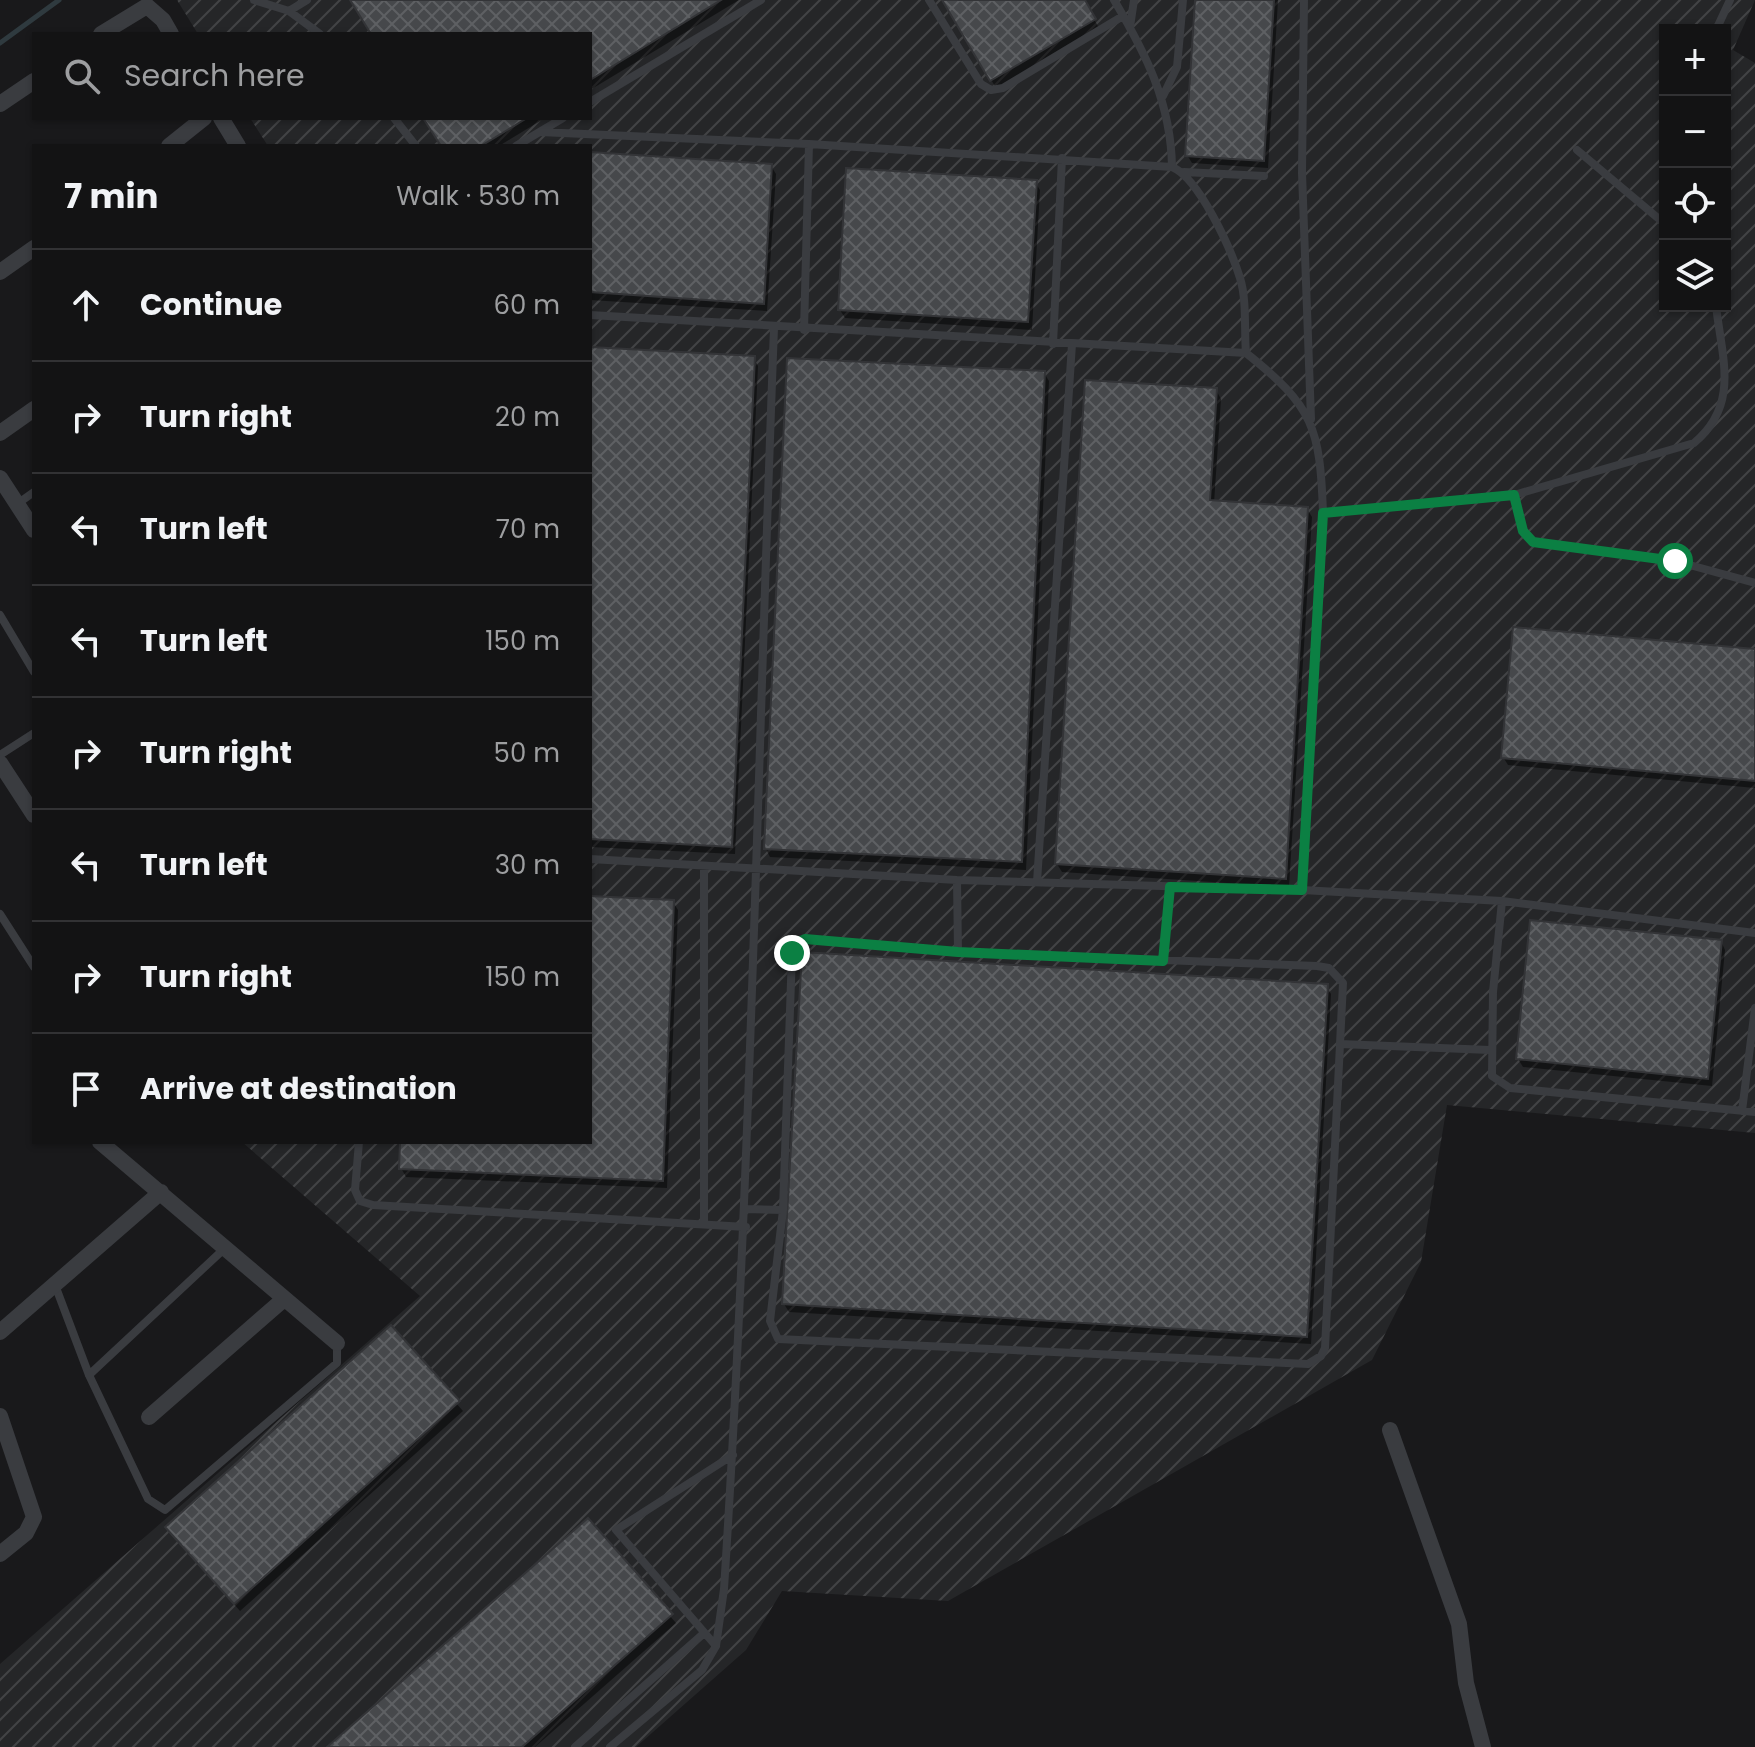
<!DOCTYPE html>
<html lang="en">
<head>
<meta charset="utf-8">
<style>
	body { margin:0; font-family:Poppins,sans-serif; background:#1c1c1d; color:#f1f3f6 }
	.controls { position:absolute; right:24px; top:24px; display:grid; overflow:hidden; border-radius:0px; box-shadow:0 2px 6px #0004 }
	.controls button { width:72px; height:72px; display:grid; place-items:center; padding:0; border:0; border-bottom:2px solid #323234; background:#131314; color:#f1f3f6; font:40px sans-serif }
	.stop { position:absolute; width:24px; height:24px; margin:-18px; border:6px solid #0b8043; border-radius:50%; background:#fff }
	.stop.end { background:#0b8043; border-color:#fff; box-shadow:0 2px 8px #0008 }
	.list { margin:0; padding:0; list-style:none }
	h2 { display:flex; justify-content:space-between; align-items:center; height:104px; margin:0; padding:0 32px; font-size:34px }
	h2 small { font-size:26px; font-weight:400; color:#9d9ea0 }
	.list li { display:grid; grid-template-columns:52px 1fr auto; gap:24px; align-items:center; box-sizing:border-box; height:112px; padding:0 32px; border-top:2px solid #323234 }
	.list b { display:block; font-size:30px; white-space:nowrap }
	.list em { font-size:26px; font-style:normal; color:#9d9ea0 }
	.icon { flex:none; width:44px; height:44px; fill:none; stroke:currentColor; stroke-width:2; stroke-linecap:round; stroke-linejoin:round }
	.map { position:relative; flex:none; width:1755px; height:1747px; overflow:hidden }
	.search { position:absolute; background:#131314; box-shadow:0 2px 6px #0004; left:32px; top:32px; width:560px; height:88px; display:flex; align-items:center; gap:20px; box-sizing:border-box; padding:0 28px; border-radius:0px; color:#9d9ea0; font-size:30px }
	.panel { position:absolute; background:#131314; box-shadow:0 2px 6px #0004; left:32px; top:144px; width:560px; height:1000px; border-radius:0px }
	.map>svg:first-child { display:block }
</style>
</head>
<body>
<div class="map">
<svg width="1755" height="1747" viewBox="0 0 1755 1747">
	<defs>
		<pattern id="industrial-furrows" width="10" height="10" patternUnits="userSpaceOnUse" patternTransform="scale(2)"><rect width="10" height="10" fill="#252628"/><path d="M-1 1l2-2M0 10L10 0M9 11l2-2" fill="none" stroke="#424345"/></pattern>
		<pattern id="building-cross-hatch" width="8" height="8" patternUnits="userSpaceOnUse" patternTransform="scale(2)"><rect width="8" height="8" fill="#46484b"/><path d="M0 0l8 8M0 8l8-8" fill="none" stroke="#5e6063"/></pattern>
	</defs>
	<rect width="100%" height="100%" fill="#19191b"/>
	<path fill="url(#industrial-furrows)" fill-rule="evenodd" d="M177,0h1578l-22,50 22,13v1070l-308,-28 -26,157 -49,98 -424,241 -166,-10 -36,59 -110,97h-636v-83l420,-368 -178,-154h348v-996h-322l-18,-28h340v-84h-392zM1665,30h60v276h-60z"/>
	<path fill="#0007" d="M353,0h386l-149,90v-56h-217z
		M944,0h139l16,28 -103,60z
		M1197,0h81l-10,168 -76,-5 -5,-8z
		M425,118h120l-46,28h-56z
		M590,154l181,12 5,8 -9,137 -177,-11z
		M1035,182l5,8 -8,140 -187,-12 -5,-8z
		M590,349l163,8 5,9 -23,488 -145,-7z
		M1044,373l5,8 -23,489 -256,-13 -4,-8z
		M1216,390l5,9 -7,104 93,6 5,8 -23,370 -227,-15 -5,-8z
		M1755,651v137l-247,-23 -5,-8z
		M590,898l83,4 5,8 -11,278 -261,-11 -5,-9 1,-26h188z
		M1721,941l4,9 -13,136 -189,-19 -5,-8z
		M1326,986l5,8 -20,350 -522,-32 -5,-8z
		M390,1328l73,83 -223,200 -73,-84z
		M588,1521l88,102 -141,124h-205z"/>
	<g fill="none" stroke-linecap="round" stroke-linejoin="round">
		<path stroke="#2f3a3f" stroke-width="5" d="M0,43l59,-43"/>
	</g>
	<path fill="url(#building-cross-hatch)" stroke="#333437" stroke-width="2" d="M350,0h371l-131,80v-46h-219z
		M942,0h143l11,19 -106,62z
		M1195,0h79l-10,161 -79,-5z
		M423,118h104l-46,28h-40z
		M590,152l182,12 -8,140 -174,-12z
		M846,168l191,12 -9,142 -190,-12z
		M590,347l165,9 -23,491 -142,-8z
		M787,358l258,13 -23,491 -258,-13z
		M1085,380l132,8 -7,112 98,7 -22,372 -231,-15z
		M1513,627l242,22v132l-254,-23z
		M590,896l84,4 -11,281 -264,-12 1,-27h190z
		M1530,920l192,20 -14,139 -192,-20z
		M802,952l526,32 -21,353 -525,-33z
		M391,1325l69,76 -226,203 -69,-77z
		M588,1518l85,96 -151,133h-195z"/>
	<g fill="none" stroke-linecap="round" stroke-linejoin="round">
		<path stroke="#3a3c40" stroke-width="8" d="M254,0l35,11 31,23
			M929,0l52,84 10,6 12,-2 120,-72
			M1114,0c32,54 57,103 58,167
			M1304,0l-2,173 9,246
			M289,11l18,-11
			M1130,27l4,-27
			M1716,30l14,-30
			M1163,96l14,-29 6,-67
			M590,102l171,-102
			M394,118l22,28
			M540,132l269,12
			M516,146l47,-28
			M1577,150l88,74
			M1184,172l80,4
			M590,315l656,38c68,54 74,75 77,160l-21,377
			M804,330l5,-186 363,23c27,11 59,82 68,111 7,22 4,52 6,75
			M1053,344l9,-186
			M1514,495l9,36 10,11 142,19 80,22
			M17,504l17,-12
			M1323,513l191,-18 180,-52c46,-38 28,-85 22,-137
			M0,615l34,57
			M0,755l34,-22
			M590,859l367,21 345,10 200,11 253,32
			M957,880l1,72
			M1037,882l35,-538
			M1502,901l-9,91 -1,84 18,12 245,24
			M0,914l34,53
			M805,939l153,13 359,14 12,2 14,15 -18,365 -4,8 -13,8 -530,-25 -8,-18 13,-111 9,-257 2,-9z
			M1163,961l7,-74
			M1340,1044l150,6
			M1742,1111l13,-103
			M359,1142l-4,48 5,11 13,4 373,22
			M746,1209l37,1
			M704,1224v-356
			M55,1285l34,90 59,124 17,11 172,-147v-20
			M89,1375l135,-126
			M716,1646l-100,-116 117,-75
			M575,1747l128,-113
			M610,1747l92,-77 14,-24 8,-57c27,-420 34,-841 50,-1261"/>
		<path stroke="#3a3c40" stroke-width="16" d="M101,34l46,-28 16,14 8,14
			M0,104l34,-23
			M221,118l17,28
			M169,146l35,-28
			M0,272l34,-24
			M0,433l34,-24
			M0,478l34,52
			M0,763l34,52
			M100,1142l237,201
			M0,1332l161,-140
			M0,1416l34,101 -8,16 -26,21
			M149,1417l135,-118
			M1390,1430l69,194 7,59 17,64"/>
	</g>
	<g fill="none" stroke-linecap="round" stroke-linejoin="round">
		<path stroke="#0b8043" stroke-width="10" d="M792,953l2,-9 11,-5 153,13 205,9 7,-74 132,3 21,-377 191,-18 9,36 10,11 142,19"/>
	</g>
</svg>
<div class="controls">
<button>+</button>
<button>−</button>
<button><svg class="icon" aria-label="locate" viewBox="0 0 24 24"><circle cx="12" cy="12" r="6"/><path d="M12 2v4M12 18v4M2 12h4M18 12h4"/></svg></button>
<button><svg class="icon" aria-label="layers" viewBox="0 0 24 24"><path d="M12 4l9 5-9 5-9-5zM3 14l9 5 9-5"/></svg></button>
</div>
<div class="stop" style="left:1675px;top:561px"></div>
<div class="stop end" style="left:792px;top:953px"></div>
<div class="search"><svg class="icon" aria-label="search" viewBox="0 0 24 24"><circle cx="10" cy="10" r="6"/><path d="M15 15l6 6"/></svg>Search here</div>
<section class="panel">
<h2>7 min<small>Walk · 530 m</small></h2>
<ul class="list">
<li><svg class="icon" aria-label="ahead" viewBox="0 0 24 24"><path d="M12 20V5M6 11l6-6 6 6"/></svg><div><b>Continue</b></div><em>60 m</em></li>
<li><svg class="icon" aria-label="right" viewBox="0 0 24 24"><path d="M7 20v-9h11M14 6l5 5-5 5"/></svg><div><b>Turn right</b></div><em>20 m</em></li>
<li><svg class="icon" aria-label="left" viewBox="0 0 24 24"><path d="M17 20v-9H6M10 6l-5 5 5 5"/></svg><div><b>Turn left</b></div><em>70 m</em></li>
<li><svg class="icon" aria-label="left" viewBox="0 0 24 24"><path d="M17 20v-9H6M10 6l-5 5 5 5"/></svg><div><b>Turn left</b></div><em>150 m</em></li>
<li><svg class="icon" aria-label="right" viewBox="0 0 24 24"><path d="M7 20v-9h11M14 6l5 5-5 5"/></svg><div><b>Turn right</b></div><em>50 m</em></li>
<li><svg class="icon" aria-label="left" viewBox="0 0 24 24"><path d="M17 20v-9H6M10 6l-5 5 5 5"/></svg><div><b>Turn left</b></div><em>30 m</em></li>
<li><svg class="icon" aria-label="right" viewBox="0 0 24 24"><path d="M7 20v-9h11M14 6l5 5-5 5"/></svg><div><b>Turn right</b></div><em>150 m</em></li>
<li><svg class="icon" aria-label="arrive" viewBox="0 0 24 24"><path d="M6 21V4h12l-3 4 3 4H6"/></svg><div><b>Arrive at destination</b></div></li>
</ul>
</section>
</div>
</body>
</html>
